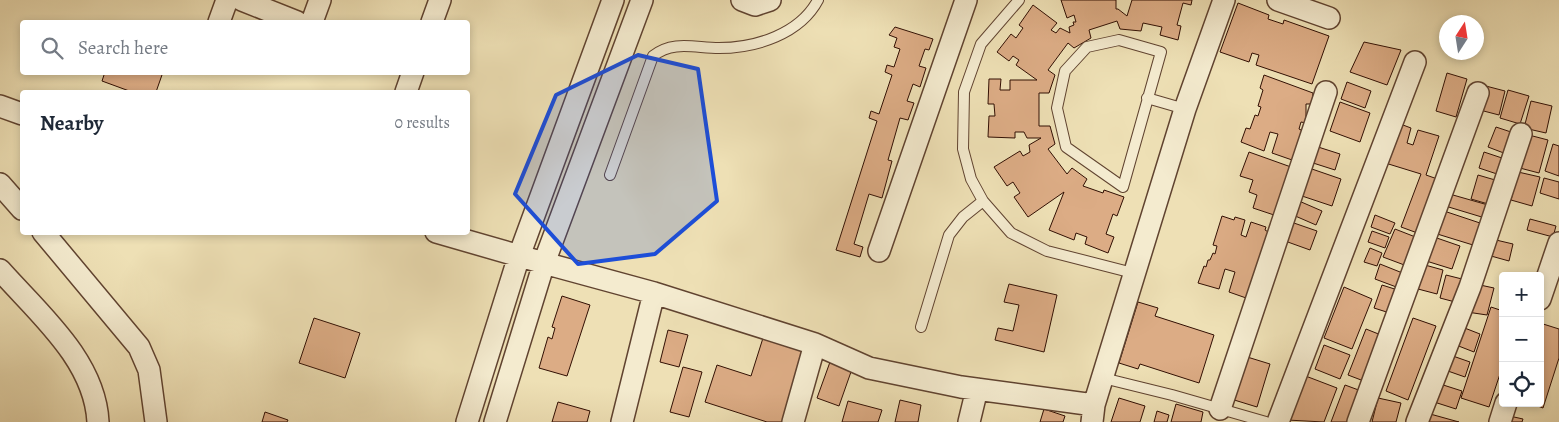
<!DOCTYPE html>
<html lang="en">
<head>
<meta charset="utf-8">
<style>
	body { margin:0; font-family:Alegreya,serif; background:#f6f6f7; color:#1f2937 }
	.controls { position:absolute; right:15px; bottom:15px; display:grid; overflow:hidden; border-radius:5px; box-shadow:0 2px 8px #0003 }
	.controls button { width:45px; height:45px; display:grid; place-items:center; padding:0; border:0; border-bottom:1px solid #e0e1e3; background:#fff; color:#1f2937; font:25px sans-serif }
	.compass { position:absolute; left:1439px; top:15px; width:45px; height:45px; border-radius:50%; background:#fff; box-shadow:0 2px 8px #0003; rotate:12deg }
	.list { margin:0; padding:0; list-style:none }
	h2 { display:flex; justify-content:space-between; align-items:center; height:65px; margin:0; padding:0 20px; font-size:21px }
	h2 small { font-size:16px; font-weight:400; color:#747a83 }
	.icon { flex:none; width:28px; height:28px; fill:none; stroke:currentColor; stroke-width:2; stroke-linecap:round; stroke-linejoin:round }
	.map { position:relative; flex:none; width:1559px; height:422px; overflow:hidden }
	.search { position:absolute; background:#fff; box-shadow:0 2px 8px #0003; left:20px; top:20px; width:450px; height:55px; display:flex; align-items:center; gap:12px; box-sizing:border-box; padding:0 18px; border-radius:5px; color:#747a83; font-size:19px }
	.panel { position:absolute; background:#fff; box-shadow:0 2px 8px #0003; left:20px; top:90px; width:450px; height:145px; border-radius:5px }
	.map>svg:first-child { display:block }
</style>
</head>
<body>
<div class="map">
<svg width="1559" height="422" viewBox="0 0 1559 422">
	<rect width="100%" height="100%" fill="#eee0b5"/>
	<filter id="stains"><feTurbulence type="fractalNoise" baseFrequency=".004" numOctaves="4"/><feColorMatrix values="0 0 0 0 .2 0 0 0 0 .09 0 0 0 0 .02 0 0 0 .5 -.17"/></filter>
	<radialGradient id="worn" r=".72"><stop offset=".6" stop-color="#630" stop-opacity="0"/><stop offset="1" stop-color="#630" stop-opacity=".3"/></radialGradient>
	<path fill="#dcac85" stroke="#310f03" d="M1061,0h55v9h2l9,7 5,-16h60l-1,5 -8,-2 -6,22 4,1 -3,14 -18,-5 2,-8 -19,-4 -2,8 -21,-2 -3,-8 -28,9 2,8 -17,10 -6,-5 -20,27 7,5 -6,18h-10v33h11l5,18 -7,5 19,25 5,-6 15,11 -4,7 20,7 1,-3 20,7 -7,19 -4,-2 -7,20 8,3 -6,16 -23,-9 2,-7 -11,-4 -2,7 -25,-10 15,-38 -36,25 -14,-20 6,-4 -7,-11 -6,4 -13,-19 26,-16 3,5 7,-4 -1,-7 12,-7h-14l-3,-6h-9v6l-27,-1 1,-21h6l-1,-12h-6l1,-25h12l-1,11h10v-10h27l-21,-15 3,-5 -6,-4 -4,5 -12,-9 14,-18 5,4 7,-10 -4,-3 14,-20 24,18 -6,7 5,3 4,-5 10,5 -1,-6 5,-2 -1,-3h3l-2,-7 -7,3z
		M1238,3l31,12 -1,4 15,5 1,-4 45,16 -17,48 -56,-19 3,-10 -7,-2 -3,9 -29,-10z
		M895,27l38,12 -4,11 -4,-1 -6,17 7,2 -6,19 -7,-3 -6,17 7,2 -6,17 -8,-2 -12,42 4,1 -10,37 -13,-4 -15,50 9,3 -3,10 -24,-7 41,-129 -8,-3 2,-7 8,3 13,-39 -7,-3 2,-7 7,2 6,-18 -6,-2 3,-9 -8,-3z
		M1364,42l37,8 -14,35 -37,-13z
		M105,72h58l-7,20h-24l-30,-11z
		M1447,73l20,6 -11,38 -20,-6z
		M1264,75l49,18 -1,11h-6v19l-5,-1 -2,7 4,2 -8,30 -23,-8 6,-19 -8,-2 -6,19 -23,-9 5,-14 4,1 5,-14 3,1 3,-9 -3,-1 5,-16 -3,-2z
		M1347,82l24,9 -6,17 -24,-9z
		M1482,85l23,6 -6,24 -23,-6z
		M1508,90l21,6 -9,28 -20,-6z
		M1531,101l21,5 -6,27 -22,-5z
		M1340,102l30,11 -10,29 -30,-11z
		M1395,122l16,6 -4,15 6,2 5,-15 21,6 -13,39 17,6 -20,54 -22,-8 20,-53 -39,-12z
		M1496,127l21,7 -8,21 -21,-8z
		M1525,134l23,6 -9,33 -23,-6z
		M1553,144l6,2v30l-14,-5z
		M1315,146l25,8 -5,16 -25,-8z
		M1249,152l42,15 -17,48 -21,-7 4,-13 -8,-3 4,-12 -13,-4z
		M1484,152l24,8 -5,16 -24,-8z
		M1309,168l32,11 -9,27 -33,-11z
		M1518,172l22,5 -8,29 -21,-6z
		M1478,175l24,7 -7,24 -24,-7z
		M1544,178l15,4v17l-19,-6z
		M1446,193l42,12 -3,13 -43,-13z
		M1299,201l23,10 -6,14 -23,-10z
		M1441,210l39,13 -7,22 -39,-12z
		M1375,215l20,8 -5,11 -19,-7z
		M1222,216l12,4 1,-3 10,3 -4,15 5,2 5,-15 15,5 -1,3 5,3 -21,66 -20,-7 6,-20 -10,-3 -6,20 -21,-6 6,-17 2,1 2,-7h2l3,-7 2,1 2,-8 -4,-1z
		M1530,219l26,7 -3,11 -26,-7z
		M1291,222l26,9 -7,19 -25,-9z
		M1395,229l23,9 -11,28 -24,-9z
		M1372,231l17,6 -4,11 -17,-6z
		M1431,236l29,10 -8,23 -29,-9z
		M1496,240l17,4 -4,17 -18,-5z
		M1370,248l12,5 -5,13 -13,-4z
		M1380,264l25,10 -6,14 -24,-9z
		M1425,265l18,5 -6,24 -19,-5z
		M1446,275l20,5 -7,23 -19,-5z
		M1009,284l48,11 -13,57 -49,-12 3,-12 15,3 6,-26 -15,-3z
		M1382,285l22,7 -8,23 -22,-7z
		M1480,285l14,3 -7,27 -20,-3z
		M1344,287l28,12 -20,50 -28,-11z
		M562,296l28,9 -23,71 -28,-8 9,-31 4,2 3,-11 -3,-1z
		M1138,302l20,6 -3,8 59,19 -15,48 -59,-19 -2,5 -19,-6z
		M1491,307l12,4v54l-14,42 -28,-9z
		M314,318l46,15 -15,45 -46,-15z
		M1413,318l23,8 -28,74 -22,-9z
		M1540,323l19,6v29l-16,50 -13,-5h10z
		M1462,327l18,7 -6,18 -18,-7z
		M1366,329l20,8 -17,46 -21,-8z
		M668,330l20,5 -9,32 -19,-5z
		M763,338l43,13 -23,71h-16l-62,-20 12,-37 34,11z
		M1324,345l26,10 -10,24 -25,-10z
		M1450,355l20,7 -5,15 -20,-7z
		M1244,356l26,8 -13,43 -26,-8z
		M830,362l22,7 -13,37 -22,-8z
		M683,367l19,5 -13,45 -19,-5z
		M1303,375l34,13 -13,34 -37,-2z
		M1437,383l25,8 -6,18 -25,-8z
		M1345,385l19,7 -12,30h-21z
		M1119,398l26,8 -5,16h-29z
		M1378,398l23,5 -5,19h-24z
		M900,400l21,5 -3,17h-23z
		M848,401l34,9 -4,12h-36z
		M558,402l32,9 -3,11h-35z
		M1176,404l27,8 -2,10h-30z
		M1044,409l21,7 -2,6h-23z
		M1157,411l12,4 -2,7h-13z
		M265,412l23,8 -1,2h-25z
		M1423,412l36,10h-39z
		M1505,415l18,4 -1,3h-19z"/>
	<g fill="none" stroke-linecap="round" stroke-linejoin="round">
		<g stroke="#604330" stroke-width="12">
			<path id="lane" d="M1019,0l-38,44 -17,48 -1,57 8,30 12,22 28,32 36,18 86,22
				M1119,40l42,12 -38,135 -57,-40 -9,-39 8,-37 22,-24z
				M1147,98l38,11
				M610,175l43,-119c20,-16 42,-8 66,-8 37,0 81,-14 99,-48
				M921,327l28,-92 14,-18 20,-16
				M1103,378l69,17 94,27"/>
		</g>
		<g stroke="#604330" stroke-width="24">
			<path id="street" d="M242,0l55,22
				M742,0l13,5 15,-5
				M1278,0l51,18
				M219,22l8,-22
				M312,22l8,-22
				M432,22l8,-22
				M406,92l7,-20
				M0,106l22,8
				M0,184l22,25
				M43,232l96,115 10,23 7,52
				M436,232l108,31 98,-263
				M879,251l87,-251
				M0,270c38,43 95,90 98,152
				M1540,299l19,-56
				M815,344l54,24 92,19 133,18
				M1220,409l106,-317
				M467,422l52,-166 94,-256
				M495,422l49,-159 110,30 161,51 -22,78
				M622,422l32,-129
				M969,422l8,-33
				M1092,422l2,-17 91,-296 39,-109
				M1278,422l137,-360
				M1358,422l120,-329
				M1417,422l53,-135 51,-153
				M1500,422l6,-19"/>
		</g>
		<use href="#lane" stroke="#f4ebcf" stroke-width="10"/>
		<use href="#street" stroke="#f4ebcf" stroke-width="21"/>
	</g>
	<path fill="#1d4ed8" fill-opacity="0.2" stroke="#1d4ed8" stroke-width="4" stroke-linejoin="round" d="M638,55l60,14 19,132 -62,53 -77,10 -63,-70 41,-99z"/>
	<rect width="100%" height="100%" filter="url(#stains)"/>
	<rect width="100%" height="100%" fill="url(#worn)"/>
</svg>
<div class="controls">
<button>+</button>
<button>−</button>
<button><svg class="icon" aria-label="locate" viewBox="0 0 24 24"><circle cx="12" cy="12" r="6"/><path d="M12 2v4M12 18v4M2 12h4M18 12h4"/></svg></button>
</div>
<svg class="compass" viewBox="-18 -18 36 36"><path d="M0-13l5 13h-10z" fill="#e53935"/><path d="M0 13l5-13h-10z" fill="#747a83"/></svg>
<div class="search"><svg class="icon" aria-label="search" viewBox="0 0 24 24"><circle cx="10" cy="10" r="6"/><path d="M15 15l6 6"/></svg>Search here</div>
<section class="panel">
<h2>Nearby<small>0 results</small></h2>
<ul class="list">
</ul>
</section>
</div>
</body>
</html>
